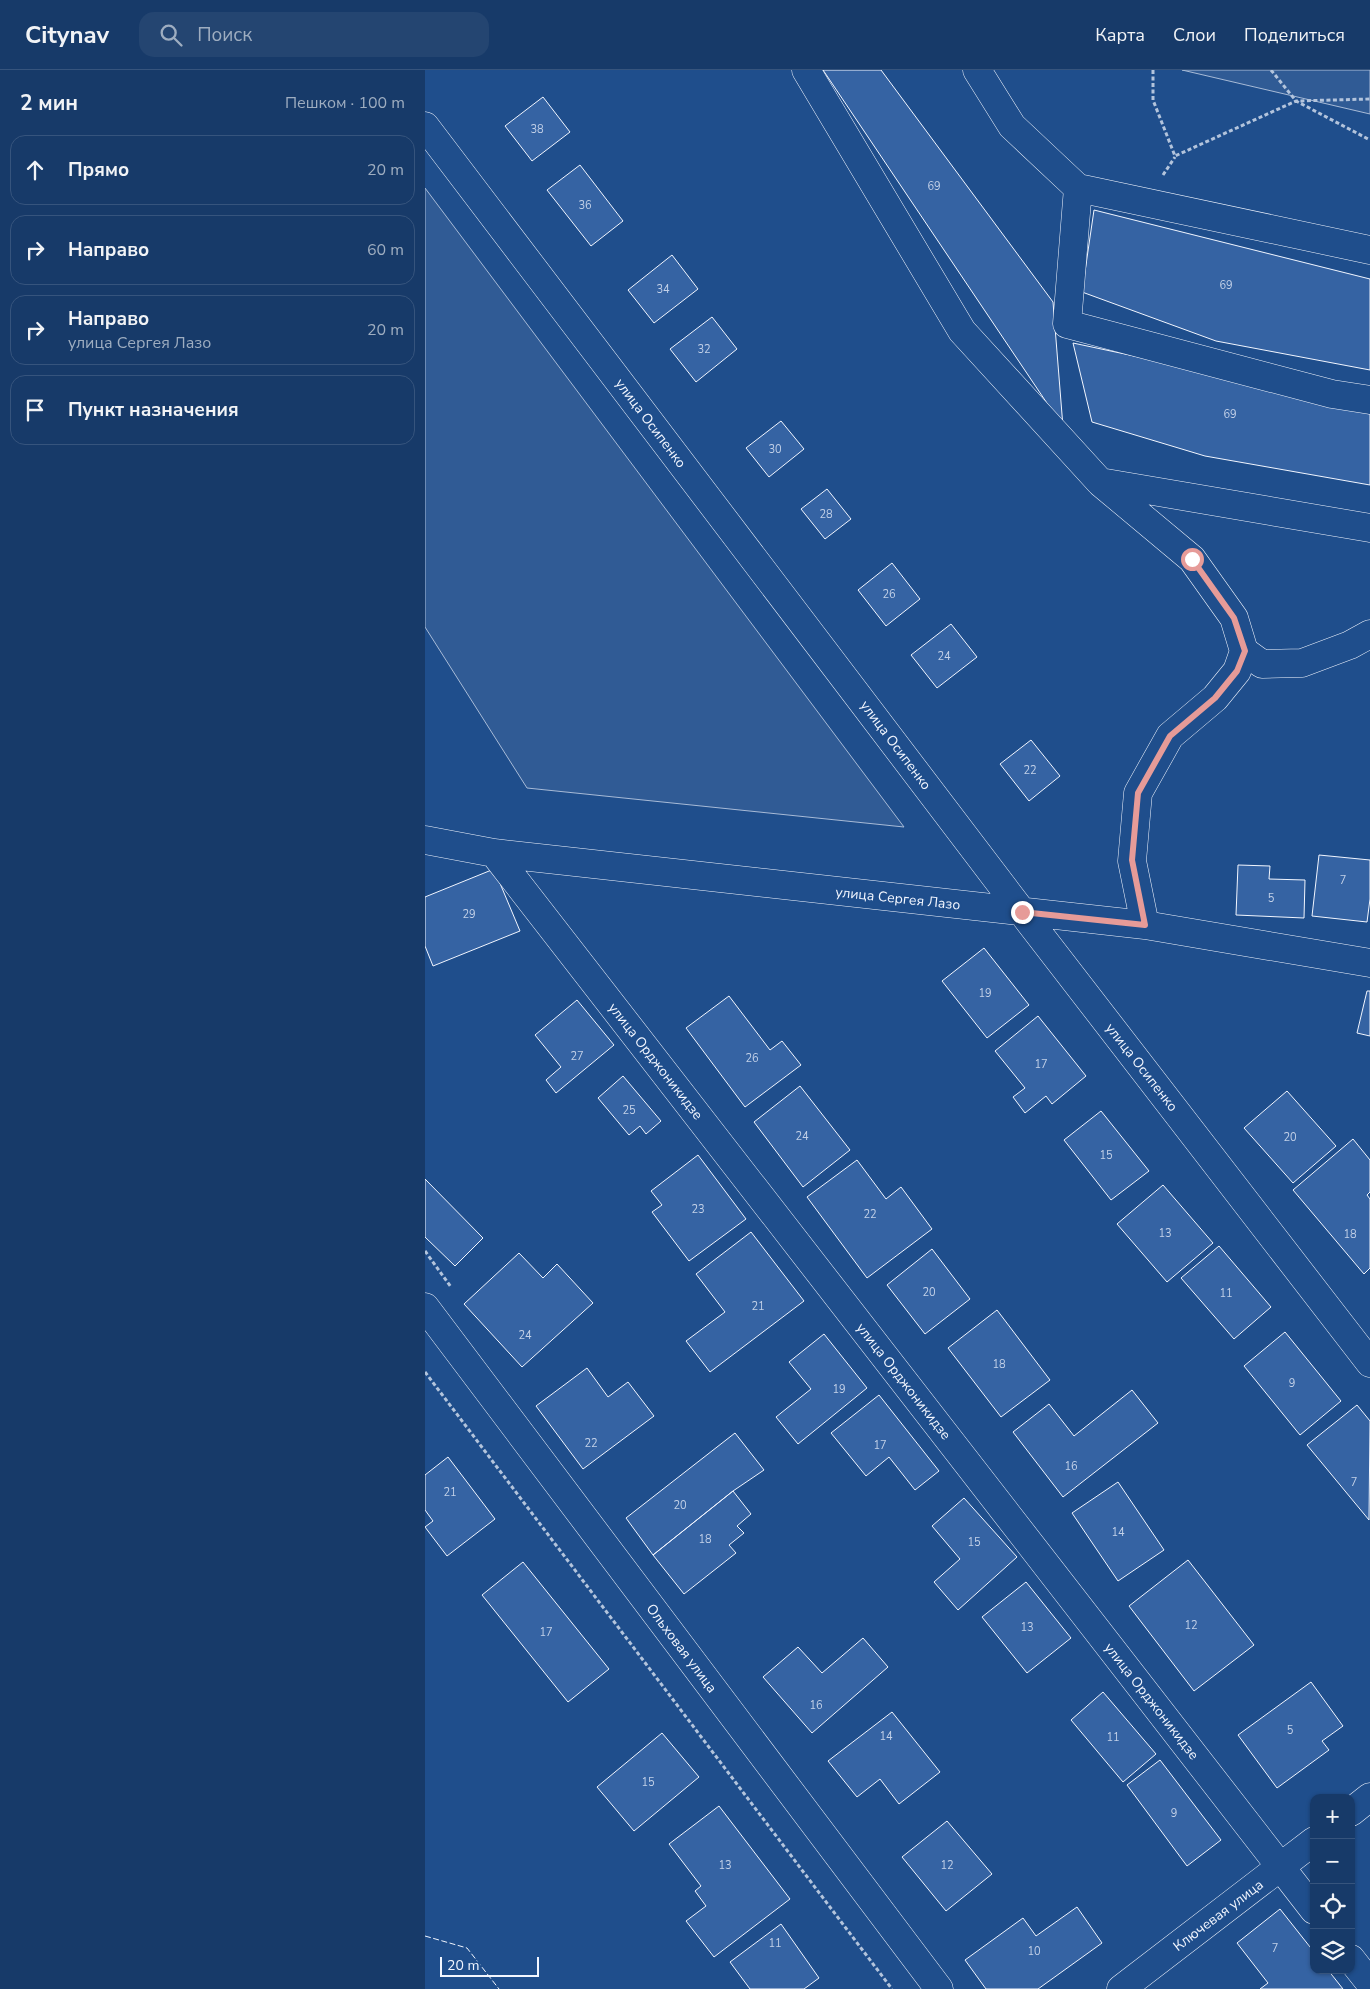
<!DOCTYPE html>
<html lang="ru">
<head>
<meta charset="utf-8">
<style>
	body { margin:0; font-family:"Nunito Sans",sans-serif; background:#244571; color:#f1f3f6 }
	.controls { position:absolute; right:15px; bottom:15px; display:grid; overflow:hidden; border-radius:10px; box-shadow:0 1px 4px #0004 }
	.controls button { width:45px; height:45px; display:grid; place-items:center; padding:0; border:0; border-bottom:1px solid #36547d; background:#173a69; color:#f1f3f6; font:25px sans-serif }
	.scale { position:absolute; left:15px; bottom:12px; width:99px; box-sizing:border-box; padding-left:5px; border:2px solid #f2f6ff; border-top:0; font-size:14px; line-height:18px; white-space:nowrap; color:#f2f6ff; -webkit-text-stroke:4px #1f4e8c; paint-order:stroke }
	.stop { position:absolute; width:15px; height:15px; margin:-11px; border:4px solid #e69b98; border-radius:50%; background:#fff }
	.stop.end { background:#e69b98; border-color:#fff; box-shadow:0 1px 5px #0008 }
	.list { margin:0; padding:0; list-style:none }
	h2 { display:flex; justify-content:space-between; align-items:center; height:65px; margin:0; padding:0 20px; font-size:21px }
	h2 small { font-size:16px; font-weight:400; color:#9eadc0 }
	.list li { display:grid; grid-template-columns:32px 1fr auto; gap:15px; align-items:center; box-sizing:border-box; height:70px; margin:0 10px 10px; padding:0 10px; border:1px solid #36547d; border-radius:15px }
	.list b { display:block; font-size:19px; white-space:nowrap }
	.list p { margin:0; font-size:16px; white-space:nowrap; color:#9eadc0 }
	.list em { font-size:16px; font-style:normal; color:#9eadc0 }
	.icon { flex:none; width:28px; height:28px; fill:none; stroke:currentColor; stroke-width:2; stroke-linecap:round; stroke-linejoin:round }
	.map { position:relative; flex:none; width:945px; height:1919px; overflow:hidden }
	header { display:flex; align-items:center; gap:30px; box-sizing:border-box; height:70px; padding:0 25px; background:#173a69; border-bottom:1px solid #36547d }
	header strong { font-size:24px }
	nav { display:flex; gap:28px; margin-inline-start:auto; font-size:18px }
	.search { width:350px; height:45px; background:#244571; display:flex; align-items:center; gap:12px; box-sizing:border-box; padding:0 18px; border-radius:15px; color:#9eadc0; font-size:19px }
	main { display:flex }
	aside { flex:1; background:#173a69 }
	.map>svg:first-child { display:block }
</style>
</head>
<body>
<header>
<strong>Citynav</strong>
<div class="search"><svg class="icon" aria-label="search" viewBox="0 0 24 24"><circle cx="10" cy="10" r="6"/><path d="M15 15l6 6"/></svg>Поиск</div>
<nav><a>Карта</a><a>Слои</a><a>Поделиться</a></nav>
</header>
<main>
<aside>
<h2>2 мин<small>Пешком · 100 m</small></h2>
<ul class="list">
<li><svg class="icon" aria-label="ahead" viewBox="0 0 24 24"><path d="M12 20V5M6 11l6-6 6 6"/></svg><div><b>Прямо</b></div><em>20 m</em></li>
<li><svg class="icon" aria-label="right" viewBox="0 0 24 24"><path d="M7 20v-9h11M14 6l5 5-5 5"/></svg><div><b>Направо</b></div><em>60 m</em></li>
<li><svg class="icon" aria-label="right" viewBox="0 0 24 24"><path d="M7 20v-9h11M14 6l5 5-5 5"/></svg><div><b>Направо</b><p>улица Сергея Лазо</p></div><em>20 m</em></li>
<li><svg class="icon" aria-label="arrive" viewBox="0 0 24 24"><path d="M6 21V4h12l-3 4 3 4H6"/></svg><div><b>Пункт назначения</b></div></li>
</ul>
</aside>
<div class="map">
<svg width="945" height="1919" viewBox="0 0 945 1919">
	<rect width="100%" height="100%" fill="#1f4e8c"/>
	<path fill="#305b95" stroke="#a8bbd7" d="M757,0h188v44z
		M0,118l479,639 -377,-39 -102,-161z"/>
	<path fill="#3563a3" stroke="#f2f6ff" d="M398,0h58l172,232 10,125z
		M118,27l27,35 -38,29 -27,-35z
		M155,95l43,56 -32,25 -44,-56z
		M669,140l276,69v91l-154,-29 -134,-49z
		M247,185l26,34 -44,34 -26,-33z
		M287,247l25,32 -41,33 -26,-33z
		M648,273l297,63v79l-165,-29 -113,-34z
		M356,351l23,28 -35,28 -23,-29z
		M402,419l24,30 -26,20 -24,-30z
		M467,493l28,36 -34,27 -28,-36z
		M526,554l26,33 -40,31 -26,-33z
		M606,670l29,36 -31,25 -29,-37z
		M894,785l51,5v39l-3,23 -55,-6z
		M813,795l32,1 -1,13 36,1 -1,38 -68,-3z
		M69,799l26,62 -87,35 -8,-20v-49z
		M559,878l45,57 -42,33 -45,-57z
		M942,921h3v45l-13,-3z
		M304,926l41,54 12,-9 19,24 -56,42 -59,-79z
		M152,930l37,45 -58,48 -10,-13 15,-13 -26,-32z
		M613,946l48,60 -34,28 -6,-8 -21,17 -12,-16 12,-9 -30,-37z
		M198,1006l38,45 -15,13 -6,-8 -11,9 -31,-37z
		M375,1016l50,64 -47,37 -49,-65z
		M862,1021l49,55 -43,37 -49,-55z
		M676,1041l48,60 -38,29 -47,-60z
		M928,1069l17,21v32l-3,3 3,4v69l-6,6 -71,-84z
		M273,1085l48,64 -57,42 -37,-49 10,-7 -11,-14z
		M432,1090l29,39 15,-12 31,42 -65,49 -60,-81z
		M0,1109l58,59 -28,28 -30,-29z
		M738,1115l50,58 -46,39 -50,-58z
		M326,1162l53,69 -94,71 -24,-31 39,-29 -29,-38z
		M794,1176l52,61 -37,32 -53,-61z
		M507,1179l38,50 -45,35 -38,-49z
		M94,1183l24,25 14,-14 36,39 -71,64 -58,-63z
		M572,1240l53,70 -49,37 -53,-69z
		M860,1262l56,69 -41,34 -56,-69z
		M399,1264l43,54 -69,56 -22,-27 35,-28 -22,-27z
		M162,1298l21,29 20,-15 26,34 -71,53 -47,-63z
		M707,1320l26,33 -95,74 -50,-65 36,-28 25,32z
		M454,1325l60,76 -24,19 -26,-33 -23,19 -35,-43z
		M932,1335l13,16 -1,99 -62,-75z
		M310,1363l29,37 -31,21 -80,64 -27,-37z
		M23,1387l47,62 -48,37 -22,-29 8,-6 -8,-11v-35z
		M693,1412l46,68 -46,31 -46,-68z
		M308,1421l18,23 -14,12 7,7 -15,12 7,8 -52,41 -31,-39z
		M539,1428l53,59 -59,53 -24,-28 26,-23 -28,-33z
		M763,1490l66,85 -60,46 -65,-85z
		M98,1492l86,107 -41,33 -86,-107z
		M601,1512l45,56 -44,35 -45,-56z
		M438,1568l25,29 -76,66 -49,-56 35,-30 24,26z
		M886,1612l32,44 -21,15 7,9 -52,38 -39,-53z
		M678,1622l53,62 -33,28 -52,-62z
		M467,1642l48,60 -41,32 -19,-25 -23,18 -29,-36z
		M237,1663l37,44 -65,54 -37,-44z
		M735,1690l61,80 -34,26 -60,-81z
		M294,1736l71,93 -76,58 -28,-36 20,-15 -11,-15 6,-5 -32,-42z
		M522,1751l45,53 -46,37 -44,-54z
		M652,1837l25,36 -64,46h-52l-21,-29 58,-42 13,18z
		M855,1839l34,43v18h14l15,19h-83l8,-6 -31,-40z
		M356,1854l38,54 -15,11h-54l-20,-27z"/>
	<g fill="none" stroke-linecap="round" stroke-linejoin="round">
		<g stroke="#f2f6ff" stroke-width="29">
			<path id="minor" d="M381,0l156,261 138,151 270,46
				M552,0l35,56 66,62 292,62
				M0,56l597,786 348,451
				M653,118l-11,136 265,70 38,6
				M676,413l91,76 42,59 10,33 18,13 40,-1 48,-18 20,-11
				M0,770l69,13 651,72 225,38
				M69,783l820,1057
				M720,855l-13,-64 6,-68 32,-57 45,-38 22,-27 7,-20
				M926,1742l19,-15
				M926,1889l19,24
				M696,1919l193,-148"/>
		</g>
		<g stroke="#f2f6ff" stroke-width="29">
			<path id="major" d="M0,1237l514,682"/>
		</g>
		<path stroke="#b3c4dc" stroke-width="3" stroke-dasharray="4 2.5" stroke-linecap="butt" d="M728,0v30l22,56 121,-55 74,-2
			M846,0l25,31 74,39
			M738,105l12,-18
			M0,1181l26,36
			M0,1302l467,617"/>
		<use href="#minor" stroke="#1f4e8c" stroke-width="28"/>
		<use href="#major" stroke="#1f4e8c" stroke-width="28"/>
		<path stroke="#f2f6ff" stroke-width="1" stroke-dasharray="6 2.5" stroke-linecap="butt" d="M0,1866l42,12 32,41"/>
	</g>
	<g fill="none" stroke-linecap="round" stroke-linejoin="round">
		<path stroke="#e69b98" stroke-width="6" d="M597,842l123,13 -13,-65 6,-67 32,-57 45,-38 22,-27 8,-20 -11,-33 -42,-59"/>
	</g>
	<g text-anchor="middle" stroke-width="4" stroke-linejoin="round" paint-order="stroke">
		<g font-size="11" fill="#c3d1e8">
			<text x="112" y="63">38</text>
			<text x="509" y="120">69</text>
			<text x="160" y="139">36</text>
			<text x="801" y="219">69</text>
			<text x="238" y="223">34</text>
			<text x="279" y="283">32</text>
			<text x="805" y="348">69</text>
			<text x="350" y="383">30</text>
			<text x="401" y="448">28</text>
			<text x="464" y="528">26</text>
			<text x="519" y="590">24</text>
			<text x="605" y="704">22</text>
			<text x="918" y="814">7</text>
			<text x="846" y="832">5</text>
			<text x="44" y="848">29</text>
			<text x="560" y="927">19</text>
			<text x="152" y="990">27</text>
			<text x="327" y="992">26</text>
			<text x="616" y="998">17</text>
			<text x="204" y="1044">25</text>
			<text x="377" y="1070">24</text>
			<text x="865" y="1071">20</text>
			<text x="681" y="1089">15</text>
			<text x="273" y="1143">23</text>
			<text x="445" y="1148">22</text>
			<text x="740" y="1167">13</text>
			<text x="925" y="1168">18</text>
			<text x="504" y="1226">20</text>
			<text x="801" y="1227">11</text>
			<text x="333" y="1240">21</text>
			<text x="100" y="1269">24</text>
			<text x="574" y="1298">18</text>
			<text x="867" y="1317">9</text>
			<text x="414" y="1323">19</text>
			<text x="166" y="1377">22</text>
			<text x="455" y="1379">17</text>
			<text x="646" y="1400">16</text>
			<text x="929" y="1416">7</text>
			<text x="25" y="1426">21</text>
			<text x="255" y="1439">20</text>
			<text x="693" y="1466">14</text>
			<text x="280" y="1473">18</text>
			<text x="549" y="1476">15</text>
			<text x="766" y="1559">12</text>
			<text x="602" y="1561">13</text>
			<text x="121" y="1566">17</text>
			<text x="391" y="1639">16</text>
			<text x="865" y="1664">5</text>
			<text x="461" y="1670">14</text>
			<text x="688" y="1671">11</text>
			<text x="223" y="1716">15</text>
			<text x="749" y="1747">9</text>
			<text x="300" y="1799">13</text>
			<text x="522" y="1799">12</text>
			<text x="350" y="1877">11</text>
			<text x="850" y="1882">7</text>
			<text x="609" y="1885">10</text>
		</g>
		<g font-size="14" fill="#f2f6ff" stroke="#1f4e8c">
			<text transform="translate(226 353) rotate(53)" y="5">улица Осипенко</text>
			<text transform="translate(471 675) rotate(53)" y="5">улица Осипенко</text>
			<text transform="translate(473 828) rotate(6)" y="5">улица Сергея Лазо</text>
			<text transform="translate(231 991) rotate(52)" y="5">улица Орджоникидзе</text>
			<text transform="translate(717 997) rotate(52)" y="5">улица Осипенко</text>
			<text transform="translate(479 1311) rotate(52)" y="5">улица Орджоникидзе</text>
			<text transform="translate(257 1578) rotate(53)" y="5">Ольховая улица</text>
			<text transform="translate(727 1631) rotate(52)" y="5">улица Орджоникидзе</text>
			<text transform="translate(793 1845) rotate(-37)" y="5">Ключевая улица</text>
		</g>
	</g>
</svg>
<div class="controls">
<button>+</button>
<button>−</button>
<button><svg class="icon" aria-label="locate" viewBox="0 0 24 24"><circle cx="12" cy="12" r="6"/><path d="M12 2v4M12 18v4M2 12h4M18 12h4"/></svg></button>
<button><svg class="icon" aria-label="layers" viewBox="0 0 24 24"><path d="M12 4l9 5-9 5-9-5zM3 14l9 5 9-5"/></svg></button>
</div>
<div class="scale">20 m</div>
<div class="stop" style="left:767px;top:489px"></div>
<div class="stop end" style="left:597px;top:842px"></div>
</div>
</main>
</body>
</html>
